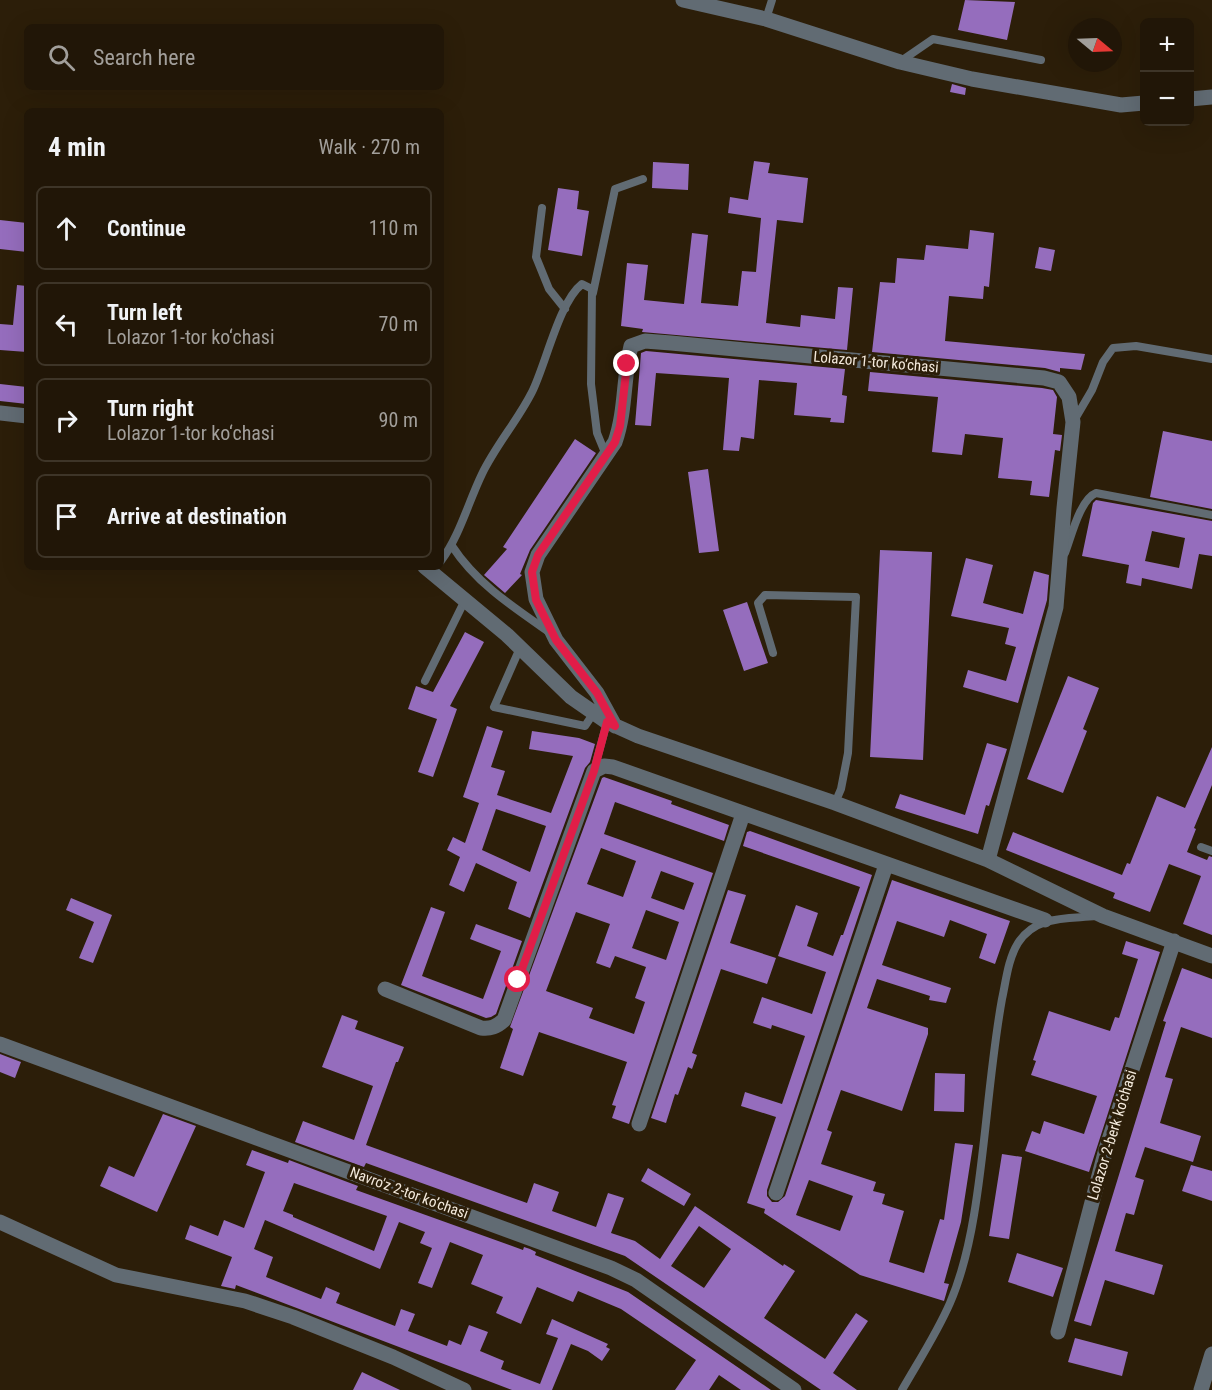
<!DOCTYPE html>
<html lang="en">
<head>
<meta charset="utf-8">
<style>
	body { margin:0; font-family:"Roboto Condensed",sans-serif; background:#2d2315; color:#f1f3f6 }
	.controls { position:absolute; right:18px; top:18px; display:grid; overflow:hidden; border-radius:9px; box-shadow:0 6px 24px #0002 }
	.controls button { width:54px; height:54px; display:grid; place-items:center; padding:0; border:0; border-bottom:2px solid #3e3528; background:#211607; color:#f1f3f6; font:30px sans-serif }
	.compass { position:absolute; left:1068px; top:18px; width:54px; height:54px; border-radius:50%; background:#211607; box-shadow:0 6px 24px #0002; rotate:109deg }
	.stop { position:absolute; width:18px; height:18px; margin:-14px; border:4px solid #e11d48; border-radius:50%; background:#fff }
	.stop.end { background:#e11d48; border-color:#fff; box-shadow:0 2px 6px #0008 }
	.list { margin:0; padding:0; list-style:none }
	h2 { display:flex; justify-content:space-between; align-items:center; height:78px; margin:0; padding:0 24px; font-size:26px }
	h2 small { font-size:20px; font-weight:400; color:#a29f9b }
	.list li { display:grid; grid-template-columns:39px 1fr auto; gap:18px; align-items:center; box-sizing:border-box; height:84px; margin:0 12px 12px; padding:0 12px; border:2px solid #3e3528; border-radius:9px }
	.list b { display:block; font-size:22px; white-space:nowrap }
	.list p { margin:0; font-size:20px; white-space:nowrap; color:#a29f9b }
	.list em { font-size:20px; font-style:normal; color:#a29f9b }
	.icon { flex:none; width:33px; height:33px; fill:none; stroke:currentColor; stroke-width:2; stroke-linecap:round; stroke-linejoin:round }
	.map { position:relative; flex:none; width:1212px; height:1390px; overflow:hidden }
	.search { position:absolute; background:#211607; box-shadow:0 6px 24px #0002; left:24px; top:24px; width:420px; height:66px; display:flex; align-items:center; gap:15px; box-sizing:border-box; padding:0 21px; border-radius:9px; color:#a29f9b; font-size:22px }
	.panel { position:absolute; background:#211607; box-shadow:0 6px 24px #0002; left:24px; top:108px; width:420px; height:462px; border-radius:9px }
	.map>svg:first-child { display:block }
</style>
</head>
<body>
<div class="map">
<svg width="1212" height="1390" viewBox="0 0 1212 1390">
	<rect width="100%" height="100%" fill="#2c1e09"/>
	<path fill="#956dbd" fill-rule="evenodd" d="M965,0l50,2 -8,38 -49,-10z
		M952,84l14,4 -1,7 -15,-3z
		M754,161l16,2 -2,10 40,5 -5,45 -26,-3 -11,103 34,4 1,-12 34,4 3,-32 15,1 -6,62 -205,-18 1,-3 -22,-3 6,-63 21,2 -4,35 40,4 8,-71 16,2 -7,68 37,3 4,-35 14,1 5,-54 -33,-5 2,-16 18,3z
		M653,162l36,2 -1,26 -36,-2z
		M558,188l21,3 -2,18 12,2 -7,45 -34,-6z
		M0,220l27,3v29l-27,-3z
		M970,230l24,3 -5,54 -5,-1 -1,13 -34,-3 -4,45 140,13 -4,16 -21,-2v4l-15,-4 -173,-16 8,-70 15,1 2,-25 27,2 2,-15 42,4z
		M1039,247l16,3 -4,21 -16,-3z
		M17,285l10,1v66l-27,-2v-26l13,1z
		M646,351l199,18 -3,26 5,1 -3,27 -14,-1 1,-4 -37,-3 3,-32 -38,-3 -5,59 -13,-2 -2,14 -16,-1 6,-72 -73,-5 -5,53 -16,-1 6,-72z
		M870,372l172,16 11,2 4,7 -4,37 9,1 -2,16 -5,-1 -6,47 -19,-2 2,-14 -34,-3 5,-40 -38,-4 -3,21 -30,-3 6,-55 -70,-6z
		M0,384l27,3v17l-27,-3z
		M1163,431l49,10v68l-62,-12z
		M575,439l21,14 -66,97 -10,24 2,1 -17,18 -21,-18 23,-26 -4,-2z
		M708,469l11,82 -20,2 -11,-81z
		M1096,500l116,21v35l-13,-2 -7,35 -50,-11 -1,8 -15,-3 3,-18 -47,-9 11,-53zM1152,531l33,7 -6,30 -34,-7z
		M880,550l52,2 -9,208 -53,-3z
		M966,558l27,7 -10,38 40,11 11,-43 15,4 -2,25 -29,103 -55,-16 5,-17 38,11 10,-34 -11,-3 4,-16 -58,-12z
		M747,602l21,61 -24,8 -21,-61z
		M465,632l19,10 -34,64 7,3 -24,68 -15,-5 19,-53 -29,-10 8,-23 17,6z
		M1068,676l31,12 -16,41 4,2 -24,62 -36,-14z
		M487,726l16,5 -12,36 14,4 -8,24 54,18 22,-57 -44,-7 3,-18 47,7 16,6 -5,18 -5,6 -55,150 -22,-9 9,-27 -41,-19 -12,29 -15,-7 11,-28 -13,-7 6,-13 12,6 14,-40 -16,-6zM496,809l50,17 -16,46 -48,-22z
		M987,743l20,6 -18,57 -3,-1 -8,29 -83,-26 5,-14 65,21z
		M1212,747v38l-18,43 2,1 -9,23 20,8 2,-4 3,1v78l-29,-11 18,-48 -32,-12 -19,48 -37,-14 2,-5 -109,-43 7,-18 109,43 5,-12 3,1 27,-68 28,12z
		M604,777l68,24 -1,3 58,21 -5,16 -109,-39 -11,32 109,39 -84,251 -17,-6 4,-12 -4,-1 15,-43 -88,-30 -16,44 -23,-8 13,-39 -3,-2 92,-249zM601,848l35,13 -13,36 -36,-13zM661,871l33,12 -10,27 -33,-12zM646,910l33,12 -13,38 -34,-12zM576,912l34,12 -14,39 14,5 5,-12 31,11 -11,31 10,4 -11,32 -45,-16 4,-10 -47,-17z
		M750,831l122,44 -105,315v6l5,6h6l7,-6 107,-316 118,41 -15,43 -16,-6 8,-24 -37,-14 -6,17 -47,-16 -15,44 69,23 -5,15 -17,-3 1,-4 -53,-17 -10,29 61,20v6l-26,77 -61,-21 -14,40 5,2 -11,32 55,18 -3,9 12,3 -3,10 22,7 -15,51 35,11 16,-54 4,1 11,-77 18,2 -12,77 -17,61 5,1 -5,17 -84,-26 -96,-62 1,-4 -18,-6 29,-86 -35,-11 4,-14 37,12 23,-68 -33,-11 -1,4 -18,-6 9,-26 50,17 14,-42 -48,-16 18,-51 22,8 -11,33 26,10 8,-21h2l17,-48 -117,-41 4,-14zM809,1180l44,16 -13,35 -44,-16z
		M728,890l18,5 -16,48 46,15 -9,26 -46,-15 -29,84 5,2 -5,14 -4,-2 -10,28 -3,-1 -9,29 -15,-5z
		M71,898l41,17 -19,48 -14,-5 15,-36 -28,-12z
		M431,907l14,5 -23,64 61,23 18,-48 -31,-12 6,-15 46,17 -26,73 -5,3 -5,1 -85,-33z
		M1126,941l34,11 -71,220 -64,-21 7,-20 8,3 4,-13 40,13 13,-38 -66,-21 5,-14 -3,-1 16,-49 61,20 5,-14 4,1 19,-59 -16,-5z
		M1182,968l30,11v59l-31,-11 -16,50 8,2 -13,44 41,13 -8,26 -48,-15 -10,30 9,3 -10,35 -8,-2 -11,38 48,14 -4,14 -5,16 -49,-15 -14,46 -17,-5 92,-299 -3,-1z
		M342,1015l16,6 -3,8 49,18 -6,15h-2l-30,83 161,58 7,-20 25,9 -7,19 44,16 12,-34 16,5 -13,35 24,8 25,18 35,-53 88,60 1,-2 11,7 -31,47 61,41 31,-46 12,8 -35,52 24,17h-36l-196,-134 -259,-93 -2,4 -69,-25 8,-21 51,19 19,-54 -51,-19zM699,1226l32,23 -27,39 -33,-22z
		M0,1054l21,8 -6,16 -15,-6z
		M935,1073l30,1 -1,38 -30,-1z
		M163,1114l33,12 -39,86 -57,-26 9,-20 25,11z
		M252,1150l36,13 1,-3 69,26 -2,4 167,60 1,-3 6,2 6,3 -1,3 93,37 143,98h-30l-22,-15 -10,15h-34l21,-30 -75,-51 -43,-18 -5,11 -36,-15 -16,37 -25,-11 7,-16 -32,-13 12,-29 -33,-13 -18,46 -14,-5 14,-35 -12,-5 5,-11 -26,-10 -19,47 -115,-49 -11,29 19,8 -7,20 55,22 5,-12 14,6 -4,10 59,23 6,-17 14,5 -7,17 39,15 2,-6 12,5 8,-20 19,7 -8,19 24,10 -3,8 39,15 18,-46 -12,-4 6,-15 56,25 -2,3 4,2 -8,12 -14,-10 -17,-7 -19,46h-40l-276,-105 -1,4 -14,-3 11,-29 -47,-18 5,-14 28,11 6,-16 20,8 21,-56 -19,-7zM294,1183l93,33 -13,35 -81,-34v-2l-10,-4z
		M1002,1154l20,3 -13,82 -20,-3z
		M1191,1165l21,6v30l-30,-10z
		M648,1168l43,26 -7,12 -43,-25z
		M1017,1253l46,15 -10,29 -45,-15z
		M1075,1338l53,14 -6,24 -54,-14z
		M362,1372l38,18h-47z"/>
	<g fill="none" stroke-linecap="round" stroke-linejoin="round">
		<path stroke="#616b73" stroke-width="8" d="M766,19l6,-19
			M901,61l32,-22 108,21
			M542,208l-6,49 13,32 16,20
			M593,293l22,-104 28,-10
			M1075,419l17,-29 11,-28 10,-14 23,-2 76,13
			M452,546c24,37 61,61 97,86
			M1065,553c6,-15 15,-54 31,-60l116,22
			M441,561c19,-26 27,-58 41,-87 14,-29 36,-54 50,-82 14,-28 27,-90 50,-108l10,5 -1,95 6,49 9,22
			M520,648l-26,59 91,19 8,-12
			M773,653l-15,-50 7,-8 91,2 -8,156 -7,36 -6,14
			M425,681l40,-81
			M594,770l13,-48
			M1201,847l11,4
			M902,1390c16,-28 35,-57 48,-87 12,-28 19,-58 24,-88 12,-71 15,-144 28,-216 4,-18 6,-40 16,-56 18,-28 49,-24 78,-27"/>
		<path stroke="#616b73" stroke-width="15" d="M683,0l83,19 134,43 72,17 149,26 23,-2
			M1190,99l22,-2
			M0,413l27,3
			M425,567l82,68 64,62 36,25 31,14 197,67 153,57 115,56 109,40
			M615,726l-18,-33 -41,-53 -20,-41 -4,-27 6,-17 77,-113c11,-31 8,-64 16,-96l14,-5 26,2 373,35 15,4 10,15 4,25 -9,86 -8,99 -68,253
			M385,989l96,39c10,1 15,-1 23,-8l90,-249 10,-5 9,1 432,153
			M0,1044l611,224 25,12 158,110
			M639,1124l104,-310
			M776,1193l110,-328
			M0,1222l116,53 129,26 48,16 100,40 71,33
			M1058,1332l48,-183 68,-208
			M1201,1390l11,-36"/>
	</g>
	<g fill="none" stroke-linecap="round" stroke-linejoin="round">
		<path stroke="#e11d48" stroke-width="8" d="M518,980l76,-209 13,-49 8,4 -18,-33 -41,-53 -20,-40 -4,-28 6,-17 77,-113 5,-16 7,-62"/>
	</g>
	<g text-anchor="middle" stroke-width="6" stroke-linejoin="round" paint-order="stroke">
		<g font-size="15" fill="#f4eadd" stroke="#2c1e09">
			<text transform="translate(876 362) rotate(5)" y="5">Lolazor 1-tor ko‘chasi</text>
			<text transform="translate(1112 1135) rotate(-73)" y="5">Lolazor 2-berk koʼchasi</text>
			<text transform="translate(409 1193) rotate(20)" y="5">Navro'z 2-tor koʼchasi</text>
		</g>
	</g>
</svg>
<div class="controls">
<button>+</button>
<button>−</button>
</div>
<svg class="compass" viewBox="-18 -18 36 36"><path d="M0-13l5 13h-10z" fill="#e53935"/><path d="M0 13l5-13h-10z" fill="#a29f9b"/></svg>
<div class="stop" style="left:518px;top:980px"></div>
<div class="stop end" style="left:627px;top:364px"></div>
<div class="search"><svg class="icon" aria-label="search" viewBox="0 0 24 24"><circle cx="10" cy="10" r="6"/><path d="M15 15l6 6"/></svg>Search here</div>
<section class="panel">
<h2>4 min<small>Walk · 270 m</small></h2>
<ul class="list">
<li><svg class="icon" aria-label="ahead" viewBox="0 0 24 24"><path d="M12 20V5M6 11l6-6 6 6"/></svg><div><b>Continue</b></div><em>110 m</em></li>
<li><svg class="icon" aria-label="left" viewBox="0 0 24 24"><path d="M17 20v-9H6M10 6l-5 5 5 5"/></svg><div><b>Turn left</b><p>Lolazor 1-tor ko‘chasi</p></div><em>70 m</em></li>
<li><svg class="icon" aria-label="right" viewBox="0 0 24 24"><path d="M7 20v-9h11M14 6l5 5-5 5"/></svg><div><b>Turn right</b><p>Lolazor 1-tor ko‘chasi</p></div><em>90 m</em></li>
<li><svg class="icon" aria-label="arrive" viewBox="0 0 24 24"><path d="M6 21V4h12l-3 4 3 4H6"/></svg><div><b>Arrive at destination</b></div></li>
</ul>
</section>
</div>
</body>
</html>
